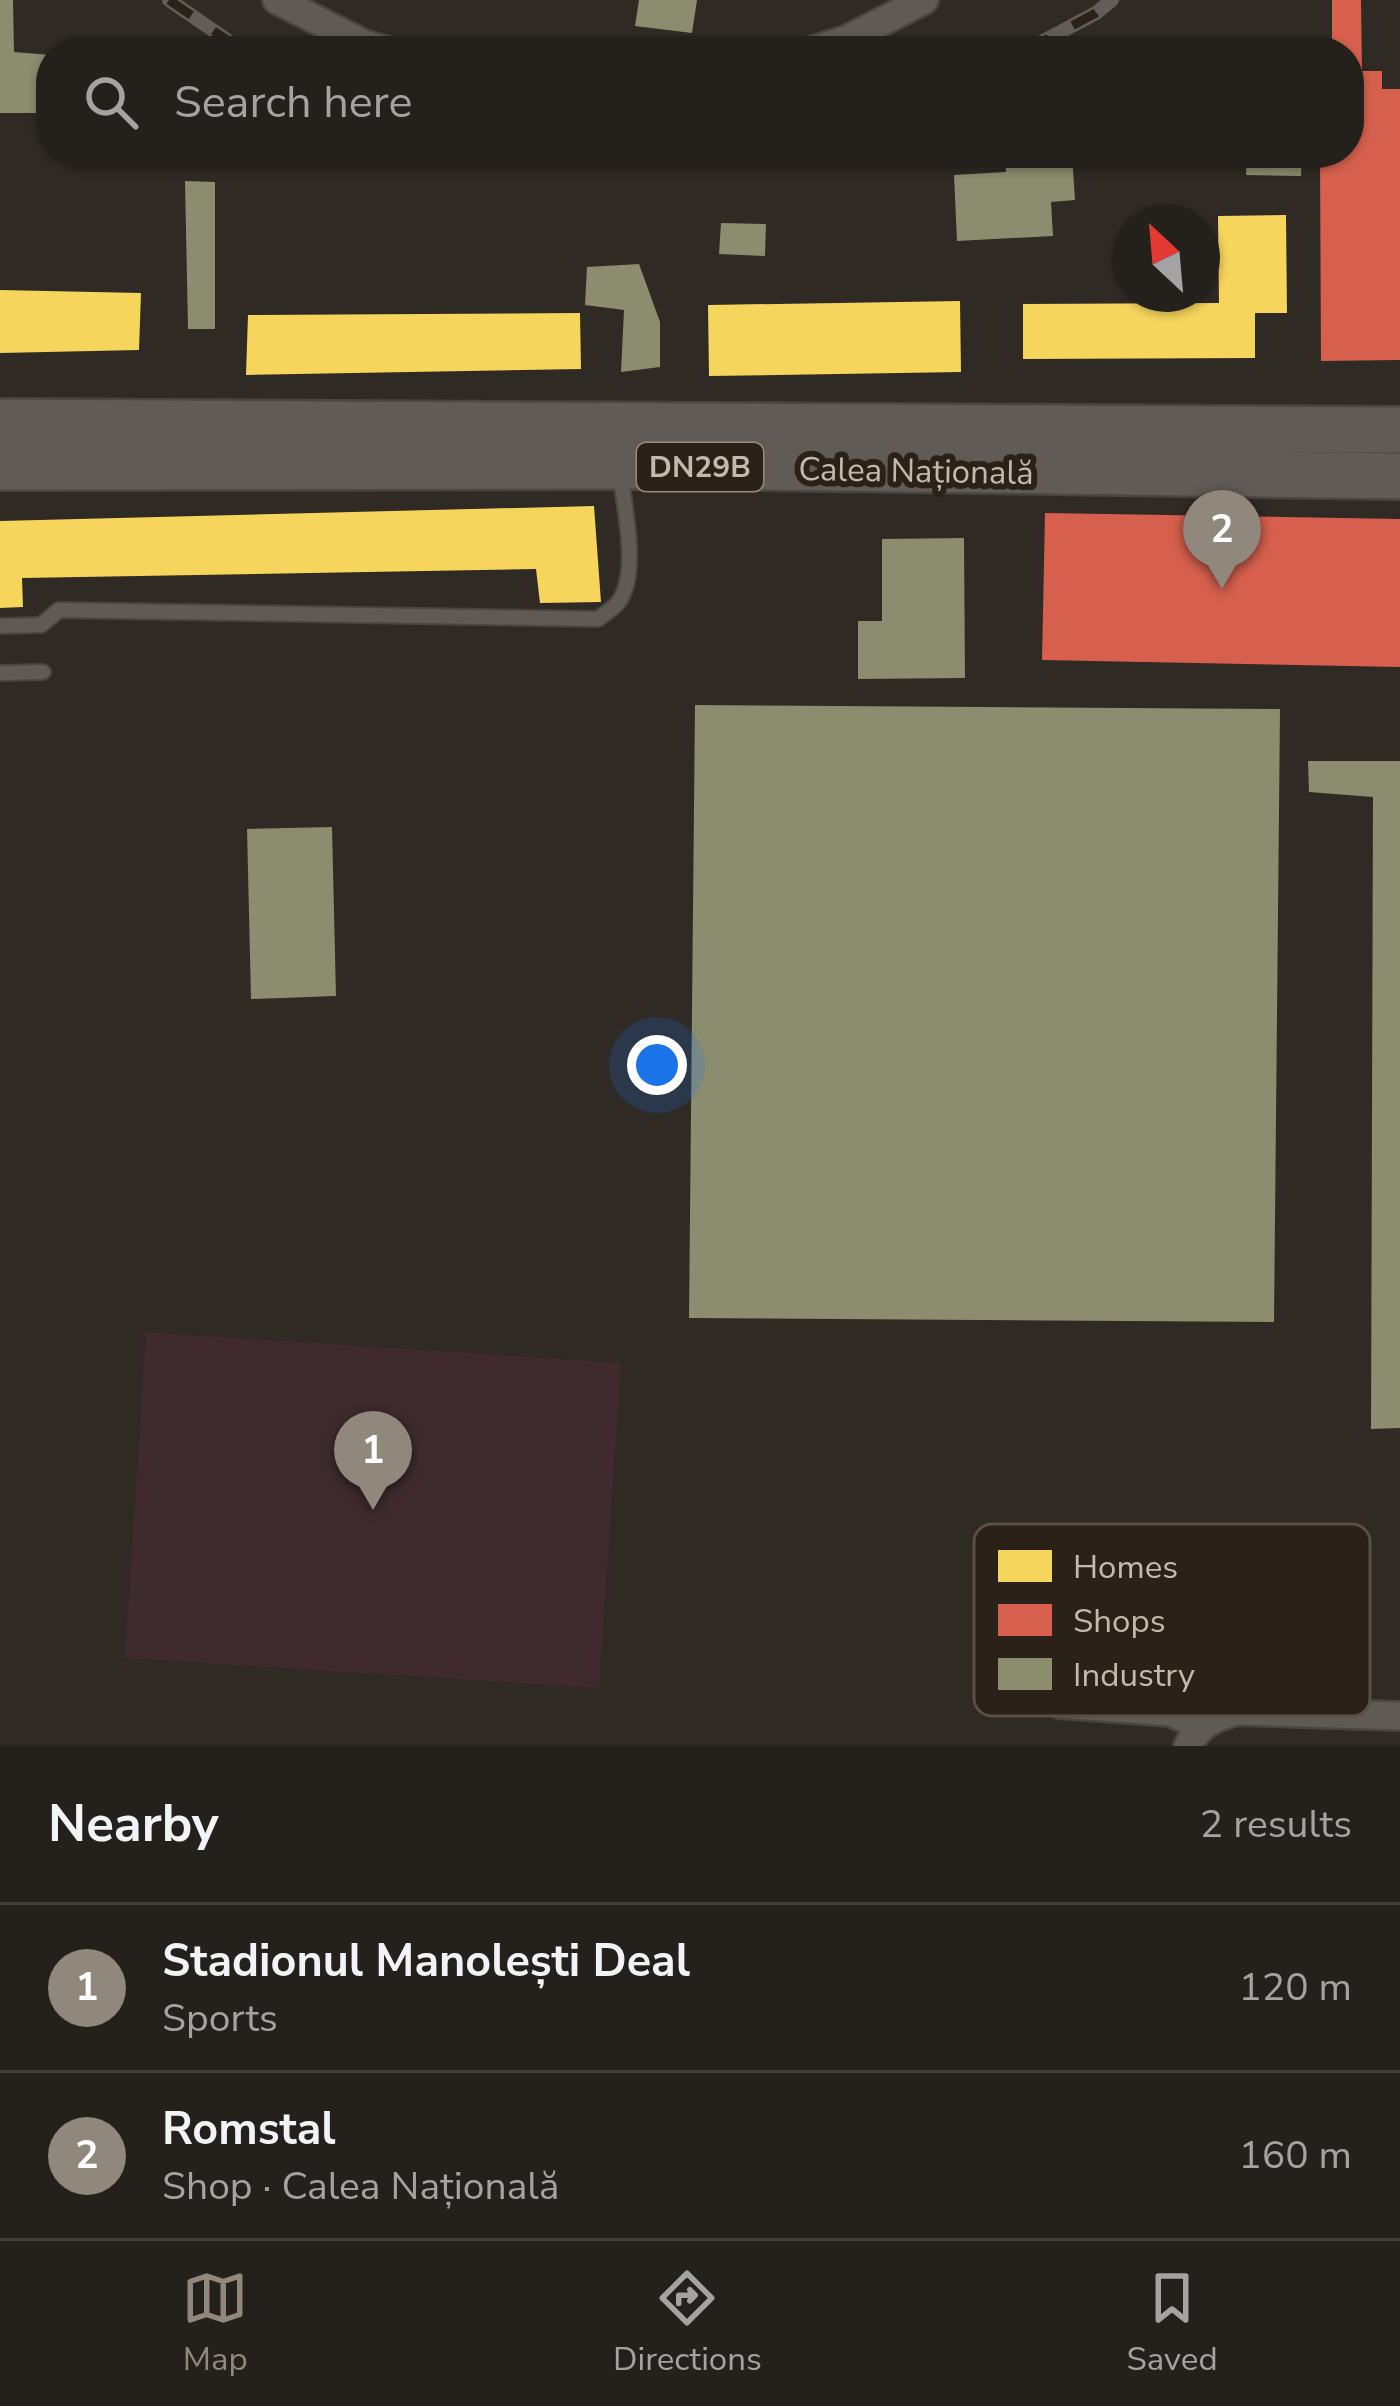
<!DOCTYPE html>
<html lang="en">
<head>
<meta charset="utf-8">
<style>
	body { margin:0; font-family:"Nunito Sans",sans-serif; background:#2c2825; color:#f1f3f6 }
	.compass { position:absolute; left:1112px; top:204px; width:108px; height:108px; border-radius:50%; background:#24201c; box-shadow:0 3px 9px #0004; rotate:334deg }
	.you { position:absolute; left:657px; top:1065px; width:42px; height:42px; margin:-30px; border:9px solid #fff; border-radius:50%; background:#1a73e8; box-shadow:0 0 0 18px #1a73e833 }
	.badge { display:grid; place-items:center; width:78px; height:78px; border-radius:50%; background:#90877d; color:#fff; font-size:39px; font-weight:700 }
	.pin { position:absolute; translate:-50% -99px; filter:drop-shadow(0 3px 6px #0008) }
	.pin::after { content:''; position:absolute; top:63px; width:42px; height:36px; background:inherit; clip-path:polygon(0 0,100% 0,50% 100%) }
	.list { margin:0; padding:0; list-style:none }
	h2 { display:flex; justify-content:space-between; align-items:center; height:156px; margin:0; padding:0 48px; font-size:51px }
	h2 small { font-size:39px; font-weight:400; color:#a3a3a3 }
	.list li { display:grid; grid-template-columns:78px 1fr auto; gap:36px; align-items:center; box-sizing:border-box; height:168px; padding:0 48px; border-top:3px solid #413e3b }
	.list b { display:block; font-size:45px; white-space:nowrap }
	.list p { margin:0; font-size:39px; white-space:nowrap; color:#a3a3a3 }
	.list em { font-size:39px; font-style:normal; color:#a3a3a3 }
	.icon { flex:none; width:66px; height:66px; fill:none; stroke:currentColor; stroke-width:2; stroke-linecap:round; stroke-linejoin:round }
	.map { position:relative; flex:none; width:1400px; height:1746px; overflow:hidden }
	.search { position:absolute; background:#24201c; box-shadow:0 3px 9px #0004; left:36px; right:36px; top:36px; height:132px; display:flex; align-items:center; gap:30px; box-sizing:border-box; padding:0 42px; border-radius:48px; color:#a3a3a3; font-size:45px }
	.sheet { height:492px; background:#24201c }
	nav { display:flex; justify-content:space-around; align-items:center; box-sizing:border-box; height:168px; border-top:3px solid #413e3b; background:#24201c; font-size:33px; color:#a3a3a3 }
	nav a { display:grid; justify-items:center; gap:6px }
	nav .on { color:#90877d }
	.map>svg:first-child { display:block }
</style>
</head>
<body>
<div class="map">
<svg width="1400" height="1746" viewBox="0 0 1400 1746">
	<rect width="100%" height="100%" fill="#302a25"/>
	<path fill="#3f2b2e" d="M146,1332l475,31 -22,325 -474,-30z"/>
	<path fill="#f6d55c" d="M1286,215l1,98h-32v45l-232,1v-55l196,-1 -1,-87z
		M0,290l141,3 -2,57 -139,3z
		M960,301l1,71 -252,4 -1,-71z
		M580,313l1,56 -335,6 2,-60z
		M594,506l7,96 -61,1 -4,-34 -514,9 1,29 -23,1v-87z"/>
	<path fill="#d6604d" d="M1332,0h29l1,71h20v18h18v271l-79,1 -1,-208h29v-102h-17z
		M1045,513l355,6v148l-358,-7z"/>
	<path fill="#8c8c6e" d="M0,0h13l1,52 37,3v58h-51z
		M639,0h58l-5,33 -57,-7z
		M1249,41l56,1 -1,9h-55z
		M1247,153h55l-1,23 -55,-1z
		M1072,154l3,46 -24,2 2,34 -96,5 -3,-66 52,-3 -1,-15z
		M185,181l30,1v147h-27z
		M721,223l45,1 -1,32 -46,-2z
		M639,264l21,58v45l-39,5 3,-62 -39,-5 2,-38z
		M964,538l1,140 -107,1v-58h24v-82z
		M695,705l585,4 -6,613 -585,-4z
		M1308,761h92v667l-29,1 2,-632 -64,-5z
		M332,827l4,169 -85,3 -4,-170z"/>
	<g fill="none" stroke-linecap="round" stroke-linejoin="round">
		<g stroke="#494540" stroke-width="18">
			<path id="lane" d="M0,626l41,-1 18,-15 539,9c6,-5 18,-12 22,-19 19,-31 4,-94 0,-128
				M0,673l43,-1"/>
		</g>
		<g stroke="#494540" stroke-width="32">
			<path id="street" d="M277,0l87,44 24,7
				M810,51l36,-11 78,-40
				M1064,1627l-4,77 110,8 32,14
				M1188,1746c10,-22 27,-29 49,-35l163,5"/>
		</g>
		<g stroke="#4a453f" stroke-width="50">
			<path id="primary" d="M0,422l1400,8
				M0,467l690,-1 710,10"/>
		</g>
		<use href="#lane" stroke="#5f5a54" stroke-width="14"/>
		<use href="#street" stroke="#5f5a54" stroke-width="27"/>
		<use href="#primary" stroke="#615b57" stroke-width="45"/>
		<g stroke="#625d58" stroke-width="14">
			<path id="rail" d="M169,0l74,51
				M1025,51l71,-38 16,-13"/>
		</g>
		<use href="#rail" stroke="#2a2219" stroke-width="9" stroke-dasharray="27" stroke-linecap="butt"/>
	</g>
	<g text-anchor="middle" stroke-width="12" stroke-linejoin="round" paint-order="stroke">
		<rect fill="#2a2219" stroke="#958c81" stroke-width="3" x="637" y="443" width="126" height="48" rx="9"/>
		<g font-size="30" font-weight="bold" fill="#c3b9ad">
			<text x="700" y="477">DN29B</text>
		</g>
		<g font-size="33" fill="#c3b9ad" stroke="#2a2219">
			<text transform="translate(916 470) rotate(1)" y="12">Calea Națională</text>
		</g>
	</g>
	<rect x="974" y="1524" width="396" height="192" rx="18" fill="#2a2219" stroke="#584f45" stroke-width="3"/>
	<rect x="998" y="1550" width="54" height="32" fill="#f6d55c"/>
	<rect x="998" y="1604" width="54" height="32" fill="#d6604d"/>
	<rect x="998" y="1658" width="54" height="32" fill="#8c8c6e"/>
	<g font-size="33" fill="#c3b9ad">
		<text x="1073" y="1578">Homes</text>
		<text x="1073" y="1632">Shops</text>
		<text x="1073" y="1686">Industry</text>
	</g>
</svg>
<svg class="compass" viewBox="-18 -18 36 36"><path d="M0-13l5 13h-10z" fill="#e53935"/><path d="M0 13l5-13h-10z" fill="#a3a3a3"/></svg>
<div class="you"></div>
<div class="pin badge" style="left:373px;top:1510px">1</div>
<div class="pin badge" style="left:1222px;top:589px">2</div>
<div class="search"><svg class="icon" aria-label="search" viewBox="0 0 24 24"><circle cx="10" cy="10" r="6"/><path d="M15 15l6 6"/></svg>Search here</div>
</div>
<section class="sheet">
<h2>Nearby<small>2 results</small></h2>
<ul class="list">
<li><span class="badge">1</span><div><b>Stadionul Manolești Deal</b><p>Sports</p></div><em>120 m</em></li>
<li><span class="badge">2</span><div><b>Romstal</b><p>Shop · Calea Națională</p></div><em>160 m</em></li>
</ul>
</section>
<nav>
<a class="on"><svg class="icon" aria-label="map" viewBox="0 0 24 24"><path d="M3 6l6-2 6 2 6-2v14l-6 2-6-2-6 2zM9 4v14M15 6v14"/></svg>Map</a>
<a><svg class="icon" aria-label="directions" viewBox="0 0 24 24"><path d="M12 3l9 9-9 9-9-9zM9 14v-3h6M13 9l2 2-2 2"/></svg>Directions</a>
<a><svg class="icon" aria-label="saved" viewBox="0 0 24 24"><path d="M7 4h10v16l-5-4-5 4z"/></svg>Saved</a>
</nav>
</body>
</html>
